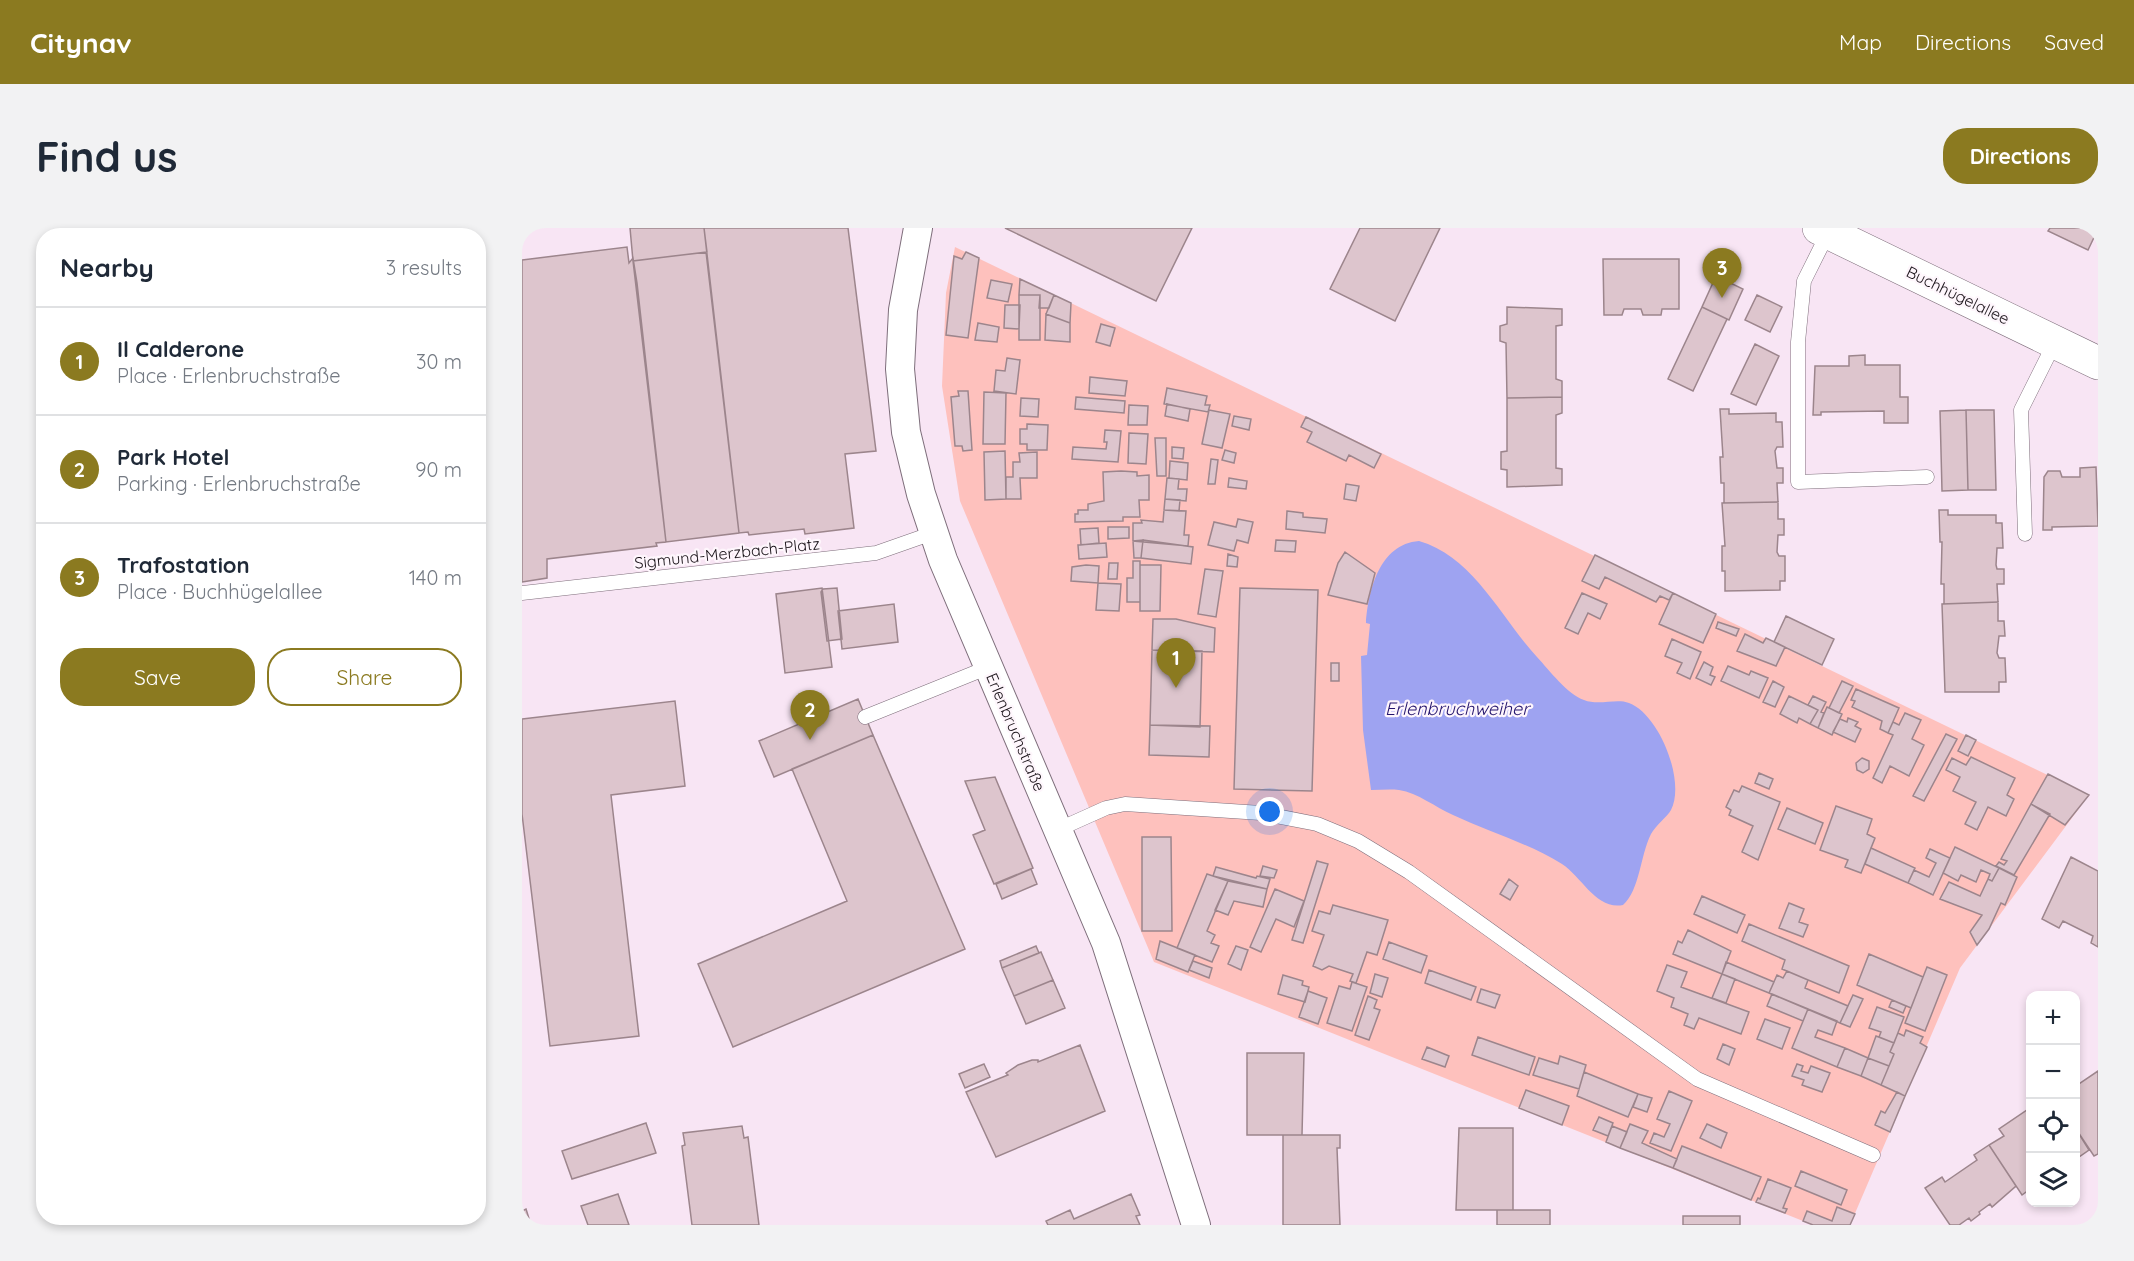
<!DOCTYPE html>
<html lang="en">
<head>
<meta charset="utf-8">
<style>
	body { margin:0; font-family:Quicksand,sans-serif; background:#f2f2f3; color:#1f2937 }
	.controls { position:absolute; right:18px; bottom:18px; display:grid; overflow:hidden; border-radius:12px; box-shadow:0 3px 9px #0003 }
	.controls button { width:54px; height:54px; display:grid; place-items:center; padding:0; border:0; border-bottom:2px solid #e0e1e3; background:#fff; color:#1f2937; font:30px sans-serif }
	.you { position:absolute; left:748px; top:584px; width:21px; height:21px; margin:-15px; border:4px solid #fff; border-radius:50%; background:#1a73e8; box-shadow:0 0 0 9px #1a73e833 }
	.badge { display:grid; place-items:center; width:39px; height:39px; border-radius:50%; background:#8b7a20; color:#fff; font-size:20px; font-weight:700 }
	.pin { position:absolute; translate:-50% -50px; filter:drop-shadow(0 2px 3px #0008) }
	.pin::after { content:''; position:absolute; top:32px; width:21px; height:18px; background:inherit; clip-path:polygon(0 0,100% 0,50% 100%) }
	.list { margin:0; padding:0; list-style:none }
	h2 { display:flex; justify-content:space-between; align-items:center; height:78px; margin:0; padding:0 24px; font-size:26px }
	h2 small { font-size:20px; font-weight:400; color:#747a83 }
	.list li { display:grid; grid-template-columns:39px 1fr auto; gap:18px; align-items:center; box-sizing:border-box; height:108px; padding:0 24px; border-top:2px solid #e0e1e3 }
	.list b { display:block; font-size:22px; white-space:nowrap }
	.list p { margin:0; font-size:20px; white-space:nowrap; color:#747a83 }
	.list em { font-size:20px; font-style:normal; color:#747a83 }
	.actions { display:flex; gap:12px; padding:18px 24px }
	.actions a { flex:1; padding:14px 0; border:2px solid #8b7a20; border-radius:24px; text-align:center; font-size:21px; color:#8b7a20 }
	.actions .main { background:#8b7a20; color:#fff }
	.icon { flex:none; width:33px; height:33px; fill:none; stroke:currentColor; stroke-width:2; stroke-linecap:round; stroke-linejoin:round }
	.map { position:relative; flex:none; width:1576px; height:997px; overflow:hidden; border-radius:24px }
	header { display:flex; align-items:center; gap:36px; box-sizing:border-box; height:84px; padding:0 30px; background:#8b7a20; color:#fff }
	header strong { font-size:28px }
	nav { display:flex; gap:33px; margin-inline-start:auto; font-size:21px }
	.intro { display:flex; align-items:center; justify-content:space-between; box-sizing:border-box; height:144px; padding:0 36px }
	h1 { margin:0; font-size:42px }
	.button { padding:15px 27px; border-radius:24px; background:#8b7a20; color:#fff; font-size:21px; font-weight:700 }
	main { display:flex; gap:36px; padding:0 36px }
	aside { flex:1; background:#fff; border-radius:24px; box-shadow:0 3px 9px #0003 }
	.map>svg:first-child { display:block }
</style>
</head>
<body>
<header>
<strong>Citynav</strong>
<nav><a>Map</a><a>Directions</a><a>Saved</a></nav>
</header>
<div class="intro"><h1>Find us</h1><a class="button">Directions</a></div>
<main>
<aside>
<h2>Nearby<small>3 results</small></h2>
<ul class="list">
<li><span class="badge">1</span><div><b>Il Calderone</b><p>Place · Erlenbruchstraße</p></div><em>30 m</em></li>
<li><span class="badge">2</span><div><b>Park Hotel</b><p>Parking · Erlenbruchstraße</p></div><em>90 m</em></li>
<li><span class="badge">3</span><div><b>Trafostation</b><p>Place · Buchhügelallee</p></div><em>140 m</em></li>
</ul>
<div class="actions"><a class="main">Save</a><a>Share</a></div>
</aside>
<div class="map">
<svg width="1576" height="997" viewBox="0 0 1576 997">
	<rect width="100%" height="100%" fill="#f8e5f4"/>
	<path fill="#fec1bd" d="M433,19l1134,548 -129,173 -110,257h-37l-659,-263 -194,-461 -18,-115 4,-93z"/>
	<path fill="#9ea3f1" d="M897,313c55,16 82,77 118,116 13,14 30,37 47,43 15,6 32,-2 45,3 30,11 57,78 42,107 -4,7 -15,15 -20,24 -11,22 -11,56 -28,71 -27,5 -40,-27 -61,-41 -34,-21 -73,-32 -109,-49 -18,-8 -35,-22 -54,-25 -9,-1 -19,0 -28,0l-8,-60 -2,-74 6,-1 3,-31 -4,-1c2,-31 13,-79 53,-82z"/>
	<path fill="#ddc5cd" stroke="#9c858c" stroke-width="1.5" d="M108,0h74l3,24 -74,9z
		M182,0h144l28,223 -31,3 9,74 -49,6 -1,-5 -55,6 -1,-3 -9,1z
		M483,0h187l-36,73z
		M838,0h80l-45,93 -65,-32z
		M1528,0h48v1l-10,21 -40,-19z
		M105,19l2,16 4,-5 4,25 29,259 -10,1 1,3 -110,13v19l-25,4v-322z
		M184,24l33,281 -73,9 -33,-281z
		M444,24l13,6 -11,80 -22,-3 8,-79 8,3z
		M1081,31h76v50h-17l-1,6h-18l-2,-6h-17l-2,6h-18z
		M1194,48l27,13 -14,31 -27,-13z
		M498,51l34,16 -5,13h-10l1,-13h-21z
		M469,52l21,4 -4,18 -21,-4z
		M497,67h21v45h-21z
		M532,67l17,8 -1,20 -24,-9z
		M1235,67l25,12 -12,25 -25,-12z
		M483,77h15l-1,24 -15,-1z
		M985,79l55,2v16l-6,1v53l6,2v16l-55,1 -1,-55 -6,-2v-15l7,-2z
		M1180,79l25,12 -34,72 -25,-12z
		M524,86l24,9v19l-25,-2z
		M456,95l21,4 -2,15 -22,-2z
		M579,96l14,4 -5,18 -14,-4z
		M1233,116l24,12 -23,49 -25,-11z
		M1343,127v10h35v32h8v26h-24v-12l-63,1v3h-8l2,-49h34v-10z
		M485,130l13,2 -4,34 -22,-3 2,-21 9,1z
		M568,149l37,4 -2,15 -36,-3z
		M645,160l40,8 -2,9h5l-2,7 -44,-8z
		M436,163h10l4,59 -9,1 -1,-5h-7l-4,-49 8,-1z
		M462,164l22,1 -1,51h-22z
		M554,169l49,4 -1,12 -49,-4z
		M1040,169v16l-6,2v53l6,1v16l-55,2v-17l-6,-1v-17l6,-1v-53z
		M499,170l18,1 -1,18 -18,-1z
		M645,176l23,5 -2,12 -23,-5z
		M607,177l19,1 -1,19h-19z
		M1198,181h9v5l47,-1v9h6l1,25h-6l-2,4 2,17h6v15h-6l1,19 -54,1v-20h-3l-1,-26h3z
		M687,182l21,4 -8,34 -20,-4z
		M1444,182l2,80 -26,1 -2,-80z
		M1444,182h28l2,80h-28z
		M712,188l17,3 -2,11 -17,-4z
		M784,189l75,37 -7,14 -25,-13 -3,6 -39,-19 5,-10 -11,-5z
		M505,196l21,1 -1,25h-20v-6h-7v-15h7z
		M583,202l16,1 -3,31 -46,-3 1,-12 33,2 1,-7h-3z
		M607,205l19,1 -2,30 -18,-1z
		M633,210h11v38h-9z
		M650,219l12,1 -1,11 -11,-1z
		M703,222l11,3 -2,10 -12,-3z
		M483,223l1,48 -21,1 -1,-48z
		M515,224v26h-17l1,21h-15v-22h7v-15h7l-1,-9z
		M689,231l7,1 -3,24h-7z
		M648,233l18,2 -1,17 -18,-2z
		M1574,239l2,59 -46,1v3h-9l1,-53 4,-6h12l2,6h18v-9z
		M599,243l16,1v4l12,-1v25h-10l1,17h-17v4l-48,1v-8h3v-4h10v-6l16,-3 -1,-29z
		M645,250l12,1 -1,10h9l-1,12 -21,-2z
		M707,250l18,3 -1,8 -18,-2z
		M824,256l13,2 -3,15 -12,-2z
		M643,271l15,1 -1,11 -15,-1z
		M1256,274v17h6v16h-6l-1,17 2,4h6v25h-5v9l-55,1v-20h-3v-25h3l-3,-43z
		M642,282l22,1 -2,24h5l-1,11 -55,-5v-18h9l-1,-3 22,2z
		M1417,282h9v5h48v8h6l1,25h-6l-1,17 1,4h7v15h-7l1,18 -54,2v-20h-3l1,-42h-2z
		M765,283l16,2v4l24,2 -2,14 -39,-4z
		M716,291l15,3 -5,21 -11,-3 -3,11 -26,-6 6,-23 22,5z
		M586,299h21v11l-21,1z
		M576,300l1,15 -18,2 -1,-16z
		M621,312l-2,18h-7l-1,-17z
		M621,312l50,7 -2,17 -50,-6z
		M754,312l20,1 -1,11 -20,-1z
		M584,315l1,14 -28,2 -1,-14z
		M823,324l30,21 -8,31 -39,-9 10,-32z
		M706,326l10,3 -1,10 -10,-1z
		M1073,327l78,38 -4,7 -9,-4 -4,6 -51,-25 -6,12 -17,-8z
		M611,333h7v41h-13v-24h6z
		M587,335h9l-1,16h-9z
		M564,337l13,1 -1,17 -27,-2 1,-14z
		M618,337h21l-1,46h-20z
		M683,341l18,2 -7,46 -18,-3z
		M576,355l23,1 -2,27 -23,-1z
		M300,360l10,79 -47,6 -9,-79z
		M315,360l5,51 -15,2 -6,-49 2,-3z
		M718,360l78,2 -6,201 -78,-2z
		M1060,365l25,11 -7,15 -12,-6 -10,21 -13,-6z
		M1151,365l43,21 -13,29 -44,-19z
		M1476,374v19h6l1,15h-6l-2,17 2,5h6l1,24h-7v10h-54l-3,-88z
		M372,376l4,38 -56,7 -4,-38z
		M1264,388l48,23 -12,26 -48,-23z
		M631,391h23l39,9 -1,24 -62,-2z
		M1196,394l21,7 -3,7 -20,-8z
		M1223,406l18,9 3,-5 19,9 -9,19 -39,-15z
		M1150,411l29,13 -11,27 -13,-6 5,-10 -17,-7z
		M630,422l50,1 -2,76 -50,-2z
		M1182,434l9,5 -3,8 5,2 -4,8 -15,-7z
		M809,435h8v18h-8z
		M1206,438l21,9 2,-4 17,7 -9,20 -38,-17z
		M1251,453l11,6 -9,20 -12,-5z
		M1320,453l11,5 -14,27 -10,-5z
		M1334,461l43,19 -11,25 -8,-4 2,-8 -30,-14 3,-6 -4,-1z
		M1267,468l29,14 -8,14 -11,-6 -2,5 -17,-9z
		M1291,468l13,6 -5,10 3,1 -6,15 -8,-4 8,-14 -10,-5z
		M336,471l15,36 -99,42 -15,-36z
		M153,473l10,85 -74,9 28,241 -89,10 -28,-232v-95z
		M1305,479l15,7 -10,21 -14,-7z
		M1383,485l16,7 -9,19 12,6 -15,31 -19,-10 -8,17 -9,-5 20,-43 -5,-2 5,-11 6,3z
		M1326,490l10,4 -3,4 6,3 -6,13 -22,-10 7,-13 7,3z
		M628,497l60,1 -1,31 -60,-2z
		M1424,506l11,5 -33,62 -11,-5z
		M351,507l92,214 -232,98 -35,-83 149,-63 -55,-132z
		M1444,507l10,5 -8,16 -10,-5z
		M1449,529l44,21 -8,17 7,4 -8,17 -18,-9 -11,23 -12,-6 11,-22 -23,-11 7,-14 -14,-7 6,-12 14,7z
		M1340,530l7,3v8l-6,4 -6,-3 -1,-7z
		M1237,545l14,6 -4,10 -14,-6z
		M1526,546l41,21 -24,30 -34,-21z
		M473,549l38,91 -39,16 -21,-49 12,-5 -20,-49z
		M1220,558l38,16 -22,58 -16,-8 11,-26 -24,-11 2,-5 -5,-3 8,-17 5,2z
		M1509,576l19,10 -36,61 -18,-9 3,-4 5,3 3,-4 -6,-2z
		M1314,578l36,13 -5,15 8,4 -14,35 -16,-6 3,-7 -28,-10z
		M1265,580l36,15 -8,21 -37,-15z
		M620,609h29l1,94h-30z
		M1433,619l44,21 -7,13 -4,-2 2,-5 -9,-4 -5,12 -15,-7 -3,6 -15,-8z
		M1349,620l44,20 -7,15 -43,-19z
		M1408,621l20,9 -17,37 -25,-12 6,-13 15,7 7,-14 -10,-5z
		M1549,629l27,14v76l-7,-4 2,-7 -30,-15 -4,7 -17,-9z
		M795,633l11,3 -25,79 -11,-3z
		M741,638l14,4 -3,8 -14,-2z
		M694,639l40,11 1,-2 13,3 -3,10 -54,-13z
		M1477,640l18,9 -12,28 -4,-2 -12,26 -12,16 -7,-13 12,-17 -42,-16 9,-17 31,14 8,-17 4,2z
		M509,641l6,15 -35,15 -6,-15z
		M685,646l21,7 -21,50 8,4 -4,8 8,3 -7,16 -35,-14z
		M987,651l9,7 -8,14 -10,-6z
		M706,653l39,8 -4,18 -29,-6 -6,14 -13,-5z
		M753,661l29,12 -10,26 -18,-8 -15,33 -11,-5z
		M1180,668l43,19 -8,18 -43,-19z
		M1267,675l15,6 -5,13 9,3 -5,12 -24,-9z
		M811,677l55,15 -11,35 -10,-3 -11,31 -6,-2 3,-7 -24,-8 -7,4 -9,-4 11,-31 -12,-4 7,-20 11,3z
		M1227,696l100,42 -10,27 -57,-24 3,-9 -43,-19z
		M1166,702l43,21 -9,23 -49,-20 5,-13 4,2z
		M638,713l35,14 -7,17 -32,-13z
		M867,714l38,14 -6,17 -38,-14z
		M514,718l3,7 -37,15 -2,-7z
		M714,718l12,4 -7,20 -13,-6z
		M519,724l12,28 -39,16 -12,-28z
		M1347,726l54,23 -12,31 -54,-23z
		M671,733l19,7 -3,10 -20,-8z
		M1204,734l48,20 -5,11 -47,-19z
		M1145,737l20,7 -6,15 68,25 -8,22 -42,-16 -5,11 -10,-4 4,-11 -17,-7 3,-9 -17,-7z
		M1405,739l20,8 -22,56 -20,-8z
		M907,742l47,17 -5,13 -46,-17z
		M1265,743l21,9 -3,8 43,18 -8,17 -71,-30 8,-18 6,3z
		M853,746l13,4 -6,19 -12,-4z
		M1200,746l13,5 -9,24 -14,-5z
		M761,747l20,6 -1,4 7,2 -4,15 -27,-8z
		M531,752l12,28 -39,16 -12,-28z
		M830,754l15,5 -15,44 -25,-8 12,-37 11,3z
		M959,761l19,6 -5,13 -18,-6z
		M786,763l19,7 -9,26 -19,-7z
		M1250,766l36,15 -5,12 -36,-15z
		M1331,767l10,4 -13,28 -10,-4z
		M846,768l9,4 -3,8 6,2 -11,30 -14,-5z
		M1370,772l14,6 -3,7 -14,-6z
		M1355,779l27,10 -10,26 -15,-6 2,-5 -12,-4z
		M1286,781l29,12 -5,14 -14,-5 -3,7 30,11 -8,19 -45,-19z
		M1243,791l25,9 -8,21 -25,-10z
		M1384,802l17,7 -3,6 7,4 -22,49 -24,-11 13,-31 -4,-2 8,-19 6,3z
		M1354,808l18,7 -4,9 4,2 -5,12 -21,-8z
		M956,809l57,20 -6,18 -57,-20z
		M1201,816l12,5 -6,16 -12,-6z
		M558,817l25,66 -109,46 -30,-65 42,-17 -2,-2 12,-8 14,-5h6v2z
		M905,819l22,9 -4,11 -23,-8z
		M1323,820l23,10 -7,18 -24,-9z
		M725,825h57l-2,82h-55z
		M1038,828l26,9 -7,24 -46,-14 6,-17 19,6z
		M1346,830l21,8 -8,19 -20,-9z
		M462,836l6,13 -25,11 -6,-14z
		M1275,836l6,2 -2,5 7,2 3,-7 19,7 -8,19 -20,-7 2,-5 -12,-4z
		M1576,843v83l-4,2 -18,-27v-43z
		M1062,844l54,22 -10,23 -51,-21z
		M1004,862l43,16 -7,19 -43,-17z
		M1147,863l23,10 -21,50 -21,-8 4,-10 10,4 6,-13 -13,-5z
		M1375,864l8,4 -15,36 -15,-7 6,-14 4,2z
		M1116,866l14,4 -5,14 -14,-5z
		M1508,880v81l-8,6 -33,-50 15,-9 -5,-7z
		M1077,889l14,6 -5,13 -15,-6z
		M124,895l10,30 -84,26 -10,-28z
		M1108,896l18,7 -6,12 35,16 -4,9 -53,-20z
		M1185,896l20,9 -6,15 -21,-10z
		M220,898l2,12 4,-1 11,88h-67l-10,-79 3,-1 -2,-12z
		M1090,898l15,6 -7,16 -14,-6z
		M937,900h54v82h-57z
		M1554,901l13,21 -13,9z
		M761,907h57v13h-3l3,77h-57z
		M1467,917l27,41 -24,21 -2,-3 -11,8 1,2 -9,7 -2,-3 -10,7h-9l-25,-37 17,-11 3,5 32,-22 -3,-5z
		M1160,918l79,31 -10,23 -78,-32z
		M1279,943l46,19 -6,15 -46,-19z
		M1246,951l23,9 -8,20 4,1 -2,4 -29,-11 2,-4 2,1z
		M96,966l11,31h-41l-7,-19z
		M609,966l9,21 -4,1 4,9h-92l-2,-4 24,-11 4,9z
		M1315,979l18,7 -5,11h-37l-10,-4 4,-10 25,10z
		M4,981l5,16h-9v-14z
		M975,982h53v15h-53z
		M1161,988h57v9h-57z"/>
	<g fill="none" stroke-linecap="round" stroke-linejoin="round">
		<g stroke="#7e6e7b" stroke-width="15">
			<path id="service" d="M1306,5l-24,48 -6,61v140l129,-5
				M1503,306l-4,-124 34,-68
				M0,365l354,-40 57,-20
				M343,489l124,-50
				M535,602l49,-22 19,-4 136,9 56,11 41,17 51,31 288,207 176,76"/>
		</g>
		<g stroke="#7e6e7b" stroke-width="30">
			<path id="minor" d="M396,0l-15,82 -3,59 6,63 15,62 22,66 163,383 90,282"/>
		</g>
		<g stroke="#7e6e7b" stroke-width="34">
			<path id="tertiary" d="M1297,0l279,135"/>
		</g>
		<use href="#service" stroke="#fff" stroke-width="14"/>
		<use href="#minor" stroke="#fff" stroke-width="28"/>
		<use href="#tertiary" stroke="#fff" stroke-width="33"/>
	</g>
	<g text-anchor="middle" stroke-width="4.5" stroke-linejoin="round" paint-order="stroke">
		<g font-size="16" fill="#191218" stroke="#fef6fc">
			<text transform="translate(1436 67) rotate(26)" y="6">Buchhügelallee</text>
			<text transform="translate(205 325) rotate(-6)" y="6">Sigmund-Merzbach-Platz</text>
			<text transform="translate(494 504) rotate(67)" y="6">Erlenbruchstraße</text>
		</g>
		<g font-size="18" font-style="italic" fill="#23136c" stroke="#fef6fc">
			<text x="935" y="487">Erlenbruchweiher</text>
		</g>
	</g>
</svg>
<div class="controls">
<button>+</button>
<button>−</button>
<button><svg class="icon" aria-label="locate" viewBox="0 0 24 24"><circle cx="12" cy="12" r="6"/><path d="M12 2v4M12 18v4M2 12h4M18 12h4"/></svg></button>
<button><svg class="icon" aria-label="layers" viewBox="0 0 24 24"><path d="M12 4l9 5-9 5-9-5zM3 14l9 5 9-5"/></svg></button>
</div>
<div class="you"></div>
<div class="pin badge" style="left:654px;top:460px">1</div>
<div class="pin badge" style="left:288px;top:512px">2</div>
<div class="pin badge" style="left:1200px;top:70px">3</div>
</div>
</main>
</body>
</html>
